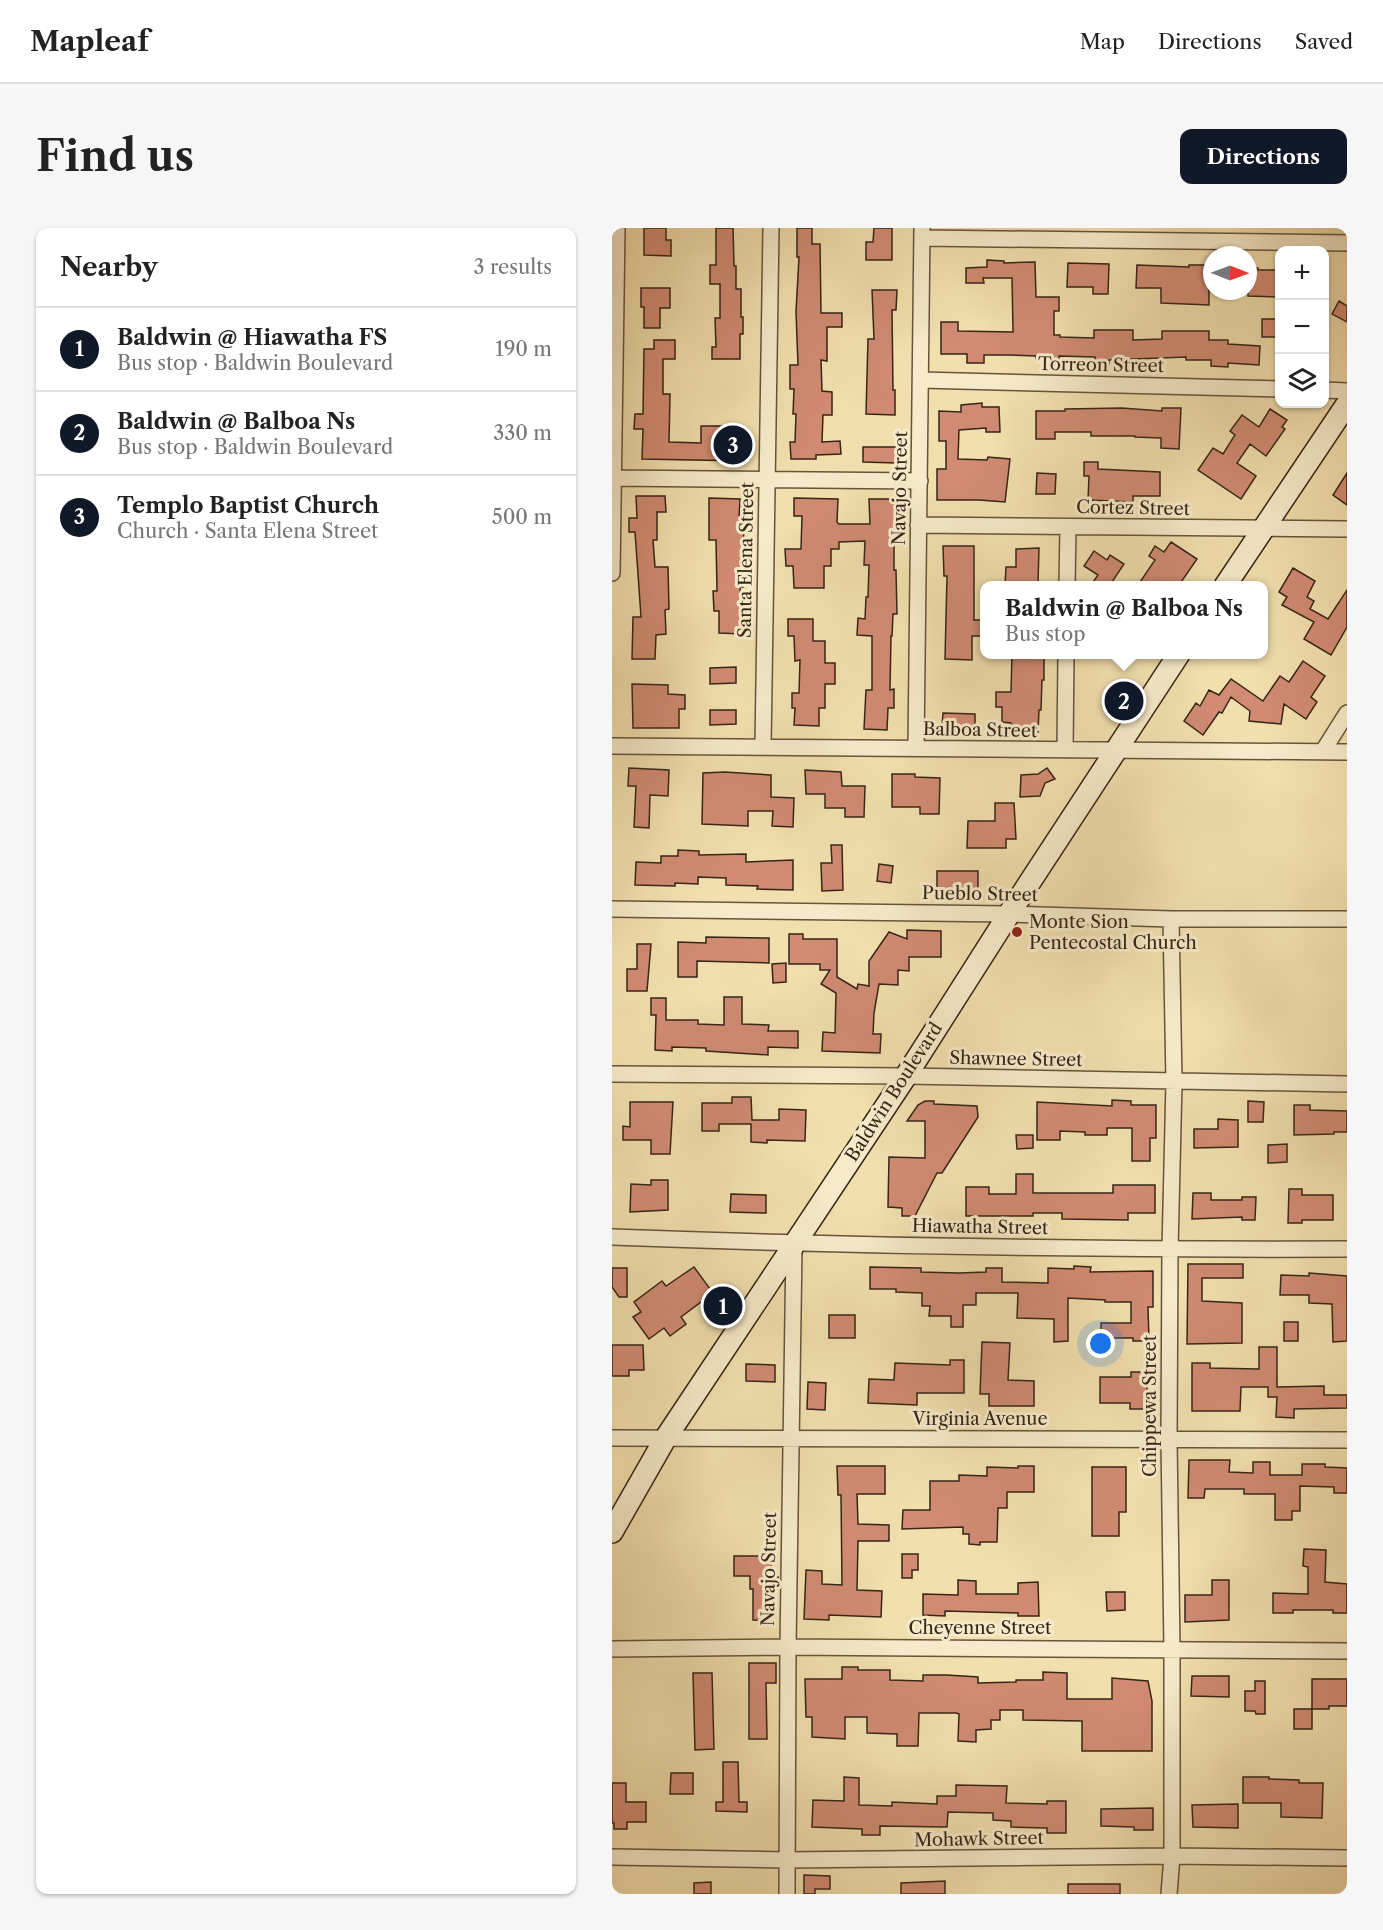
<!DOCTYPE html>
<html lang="en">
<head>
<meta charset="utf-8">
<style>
	body { margin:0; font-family:"Libre Caslon Text",serif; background:#f6f6f6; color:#222 }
	.controls { position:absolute; right:18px; top:18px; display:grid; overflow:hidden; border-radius:12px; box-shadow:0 2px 4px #0004 }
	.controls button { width:54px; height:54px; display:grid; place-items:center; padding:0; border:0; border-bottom:2px solid #e0e0e0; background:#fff; color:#222; font:30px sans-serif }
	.compass { position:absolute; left:591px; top:18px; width:54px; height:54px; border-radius:50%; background:#fff; box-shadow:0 2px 4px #0004; rotate:91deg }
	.you { position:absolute; left:489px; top:1116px; width:21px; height:21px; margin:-15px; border:4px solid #fff; border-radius:50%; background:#1a73e8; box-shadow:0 0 0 9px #1a73e833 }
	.badge { display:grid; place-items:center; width:39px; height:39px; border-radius:50%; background:#111827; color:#fff; font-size:20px; font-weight:700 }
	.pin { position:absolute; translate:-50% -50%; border:3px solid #fff; box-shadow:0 2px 6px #0006 }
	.popup { position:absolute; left:368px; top:353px; width:288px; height:78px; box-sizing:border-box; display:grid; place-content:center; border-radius:12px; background:#fff; filter:drop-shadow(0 2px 4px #0005); font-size:20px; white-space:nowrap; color:#767676 }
	.popup b { font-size:22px; color:#222 }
	.popup::after { content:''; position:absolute; left:50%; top:100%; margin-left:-12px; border:12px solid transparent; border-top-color:#fff }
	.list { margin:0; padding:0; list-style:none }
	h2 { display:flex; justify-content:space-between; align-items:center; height:78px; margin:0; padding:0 24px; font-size:26px }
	h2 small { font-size:20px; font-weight:400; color:#767676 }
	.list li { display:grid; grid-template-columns:39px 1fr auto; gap:18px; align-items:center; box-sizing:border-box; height:84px; padding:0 24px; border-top:2px solid #e0e0e0 }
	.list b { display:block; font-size:22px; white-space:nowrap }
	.list p { margin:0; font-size:20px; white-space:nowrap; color:#767676 }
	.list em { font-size:20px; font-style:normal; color:#767676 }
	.icon { flex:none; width:33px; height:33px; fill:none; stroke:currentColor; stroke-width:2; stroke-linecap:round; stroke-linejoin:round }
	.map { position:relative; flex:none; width:735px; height:1666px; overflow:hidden; border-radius:12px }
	header { display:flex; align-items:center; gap:36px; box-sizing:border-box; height:84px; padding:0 30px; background:#fff; border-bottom:2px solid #e0e0e0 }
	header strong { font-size:28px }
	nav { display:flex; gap:33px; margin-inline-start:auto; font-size:21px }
	.intro { display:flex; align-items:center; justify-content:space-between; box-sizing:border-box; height:144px; padding:0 36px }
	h1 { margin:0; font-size:42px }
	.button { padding:15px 27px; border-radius:12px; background:#111827; color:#fff; font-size:21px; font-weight:700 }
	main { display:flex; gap:36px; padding:0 36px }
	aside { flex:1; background:#fff; border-radius:12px; box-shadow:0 2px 4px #0004 }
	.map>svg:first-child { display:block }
</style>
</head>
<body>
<header>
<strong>Mapleaf</strong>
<nav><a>Map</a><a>Directions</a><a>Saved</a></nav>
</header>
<div class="intro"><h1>Find us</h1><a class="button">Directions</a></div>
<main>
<aside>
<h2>Nearby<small>3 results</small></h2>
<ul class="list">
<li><span class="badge">1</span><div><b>Baldwin @ Hiawatha FS</b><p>Bus stop · Baldwin Boulevard</p></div><em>190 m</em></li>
<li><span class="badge">2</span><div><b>Baldwin @ Balboa Ns</b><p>Bus stop · Baldwin Boulevard</p></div><em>330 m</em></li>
<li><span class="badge">3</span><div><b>Templo Baptist Church</b><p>Church · Santa Elena Street</p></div><em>500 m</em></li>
</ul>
</aside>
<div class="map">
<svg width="735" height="1666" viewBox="0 0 735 1666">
	<rect width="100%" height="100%" fill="#f2dfae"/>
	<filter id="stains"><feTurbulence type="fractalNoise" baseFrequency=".00333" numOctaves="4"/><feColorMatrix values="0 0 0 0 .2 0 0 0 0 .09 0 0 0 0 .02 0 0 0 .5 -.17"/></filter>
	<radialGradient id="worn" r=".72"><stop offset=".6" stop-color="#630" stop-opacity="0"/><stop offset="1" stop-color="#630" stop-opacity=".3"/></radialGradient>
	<path fill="#d08b72" stroke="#372517" stroke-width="1.5" d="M32,0h22v12h5v16l-27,-1z
		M104,0h17l1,38h2v23h5v28h2v17h-3v25h-28v-12h4l-1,-29h5v-34h-10v-19h6z
		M185,0h15v16h8l1,69h21v14h-15v34l-6,-1 1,31 10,1v23h-9l-1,27 18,-1 1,13 -25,1v4h-25l-1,-17h5l1,-28h-3l1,-25h-4v-24h8l-2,-53 3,-55h-2z
		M262,0h18v32h-26v-18h7z
		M375,32l17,1v2l31,-1 1,35h23v14h-5v24h6v2l34,1v-8h39v10l29,-1v-8h47v9h19v4l32,2 -1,19 -31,-2v4l-17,-1v-6h-25v-3l-77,3v4l-14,1v-8l-36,-1v3h-23v-3l-28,-1h-24v8h-17v-9h-26v-32h17v9l55,1 -1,-54h-29l1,5h-18v-15l21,-1z
		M456,35l41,1 -1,30h-15v-7h-26z
		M525,37l52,2v-2h20v40l-48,-2v-15h-25z
		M636,40h10v2h21v27l-31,-1z
		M29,60h29v20h-10v20h-16v-21h-3z
		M260,62h25l-1,20h-4l1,80h2v25l-29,-1 2,-75h6z
		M727,73l8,5v16l-15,-8z
		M650,91h17v18h-17z
		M42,112h21v19h-12v35h7l-1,48 32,1v-17h42v35l-101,-2 1,-30h-9l1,-15h8l1,-65h10z
		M370,175v4h17l1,25h-14v-4l-27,2 -1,29 29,1 1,-3 22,2 -5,43 -26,-2h-42v-31h9v-28h-7v-30l22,1v-7z
		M510,180l40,3v-3h19l-2,41 -18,-1v-10l-26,-1v-1h-44v-4h-36v7h-19v-28h29v-2z
		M658,181l17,11 -5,7 3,2 -19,27 -16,-12 -13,19 19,13 -15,23 -43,-29 15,-22 10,6 12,-19 -5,-4 12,-16 17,12z
		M251,219h33v16l-33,-1z
		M472,234h14v7l62,3v24h-27v6l-45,-2 1,-24h-5z
		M425,245l19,1 -1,20h-19z
		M735,245v32l-14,-10z
		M24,268h29l1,16h-9v28h-4l2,27h13l1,42 -4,1 1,24 -10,1 -1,24h-23l1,-42h8l-6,-85h-6v-14h8z
		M97,270l31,1 -1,21h4l1,25 1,1 -2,41h-3l2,47 -23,-1v-22h-5l-1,-20h4l-1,-51h-7z
		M182,270l44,1 -1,23 2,2h31l-1,-25h25v71h2l1,44h-4l-1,22h-1l-1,54 4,-1v19h-6l-1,22 -23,-1 2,-39h6v-54l-15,-1 1,-17 7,1 1,-22h2l1,-32h-5l1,-24 -26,1v7h-8v17h-7v22h-30l-1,-22h-7l-1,-17h16l1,-33h-8z
		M559,314l26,17 -18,26h-41l17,-25 -6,-4 6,-10 9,6z
		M331,318h31v74h10v16h-12v24l-27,-1 2,-83h-3z
		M427,320l-1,37h-33l1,-18h10v-18z
		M482,323l13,9 3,-5 14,9 -14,21h-19l7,-10 -14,-9z
		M681,340l22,13 -8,16 7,4 -4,8 18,10 19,-29v37l-16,28 -27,-16 10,-17 -32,-17 5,-8 -8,-5z
		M176,391h25v22h12v22h10v21h-10v24h-6v18l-25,-1 1,-17h-3v-15h7l1,-33 -5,1 -1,-25h-6z
		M400,426h32v26h-2l-1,30h-2l-1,22 -27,-1v-8l-9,-1v-15h-6v-15h15z
		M691,433l22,15 -14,21 6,5 -11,17 -22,-15 -3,20 -32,-3 1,-10 -19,-14 -9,16 -3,-1 -16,23 -19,-14 12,-18 4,3 9,-16 10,5 12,-16 32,22 17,-25 9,6z
		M124,439v16l-26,1v-16z
		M20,456l36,1v9l17,1v14h-6v19h-46z
		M98,482h26v14l-26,1z
		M331,485l32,1v13l-33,-1z
		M17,540l40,2 -1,26 -18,-1 -1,33 -15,-1 2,-41h-8z
		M435,540l8,11 -10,4 -5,13 -20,1 1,-22 17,-1z
		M193,542l36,2 1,14h23l-1,31h-19v-9h-20v-14h-19z
		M113,544l46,3v22l23,1 -1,29 -21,-1 1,-15h-25v15l-46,-2 1,-51z
		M280,546h23v3l25,1 -1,36h-19v-7h-28z
		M383,575h19l2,36h-10v9h-39l1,-27h27z
		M219,617h11l1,45 -21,1 -1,-28h11z
		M66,622l21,1v4l47,-1v8l47,-2v30l-36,-1 1,-3 -32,-1v-7l-28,-1v7l-23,-1v3l-40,-1 1,-23 25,1v-7h17z
		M267,636l14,2 -2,17 -14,-2z
		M325,643h41v20h-41z
		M295,702l34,1v26h-32v14l-11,-1v15l-19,-1 -5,29 -1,21h8l-1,19 -58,-2 1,-19 12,1 1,-40 -15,-9 9,-14h-10v-6h-31v-30h14v5h34v38l20,12 1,-5 11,2v-25l20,-29 18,7z
		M94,709l63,1v25l-72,-2v16h-19v-35l28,1z
		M25,716h14l-4,47h-20v-22h10z
		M174,735v19l-13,1 -1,-19z
		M112,769h18v27l27,1 -1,6h30v17l-30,-1v8l-62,-4v-3l-34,-1v4l-17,-1 1,-35h-5v-17h15v22h32v4l26,1z
		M120,869h19l1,23h27v-11l27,1 -1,31 -38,-1v3l-16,-1v-18h-32v7h-17v-28h30z
		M500,872l19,1v4h25v33h-6v23h-18v-33h-25v7h-22v-3l-25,-1v9h-23v-38l75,4z
		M313,873h9v3l43,2 1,11 -36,56h-5l-22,43h-13v-8l-14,-1 1,-50 36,1v-37h-18l11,-16z
		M636,873l16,1 -1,20h-15z
		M18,874h43l-3,52h-19v-14h-28v-14l7,1z
		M682,877h16v5l37,1v21h-13v2l-40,1z
		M606,891l20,1v27l-44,1v-19h24z
		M404,907h17v13l-16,1z
		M675,916v18l-19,1v-18z
		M404,946h17v19h80v-8h42v28h-27v7l-66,-1v-6h-29v3h-67v-29h23v7h27z
		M39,952h17v30l-38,2 1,-28 20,1z
		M677,961h13v6h31v25h-31v3h-14z
		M581,965h18v7h31v-3h14l-1,23h-13v-3l-50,2z
		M119,966l35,1v18l-36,-1z
		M576,1036h55v14h-41v23l40,2v40l-55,1z
		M462,1038l17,1 -1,5 63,-1v36h-5l1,34h-16v-3h-32v-15h30v-21h-26v-2l-37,-2v43l-14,1v-23l-37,-1 1,-25h-42v12h-13v22h-12v-11h-22l1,-10h-8v-13l-26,-1v-3h-26v-22l51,1v4l37,1 28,-1v-4h16v14l46,1v-15l26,1z
		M82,1039l19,26 -32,24 5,7 -16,12 -6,-8 -15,11 -16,-22 8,-5 -7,-10 28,-21 4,5z
		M0,1040h15v29h-8l-7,-10z
		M697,1045l38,3v65l-14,1 -1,-38 -23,-1v-8h-29l1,-20 28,1z
		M217,1087h26v23h-26z
		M672,1094h14v19h-14z
		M370,1114l28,1 -2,37 26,1v25h-45v-12h-9z
		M0,1117h31l1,25h-15v6h-17z
		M647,1119h18v40l47,-1v9h23v13l-53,1v9l-18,-1 1,-20h-9v-10h-27l-1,24h-48v-48h18v5l49,1z
		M338,1132h14v33h-47v12l-49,-2 1,-24 25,1 1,-17 55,2z
		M134,1136l29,1v17l-29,-1z
		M519,1144h16v37h-17v-6h-30v-26h31z
		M196,1154l18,1 -1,27 -18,-1z
		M577,1232h41l-1,12 24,1v-11h17v13h32v-11h23v3l22,1v25h-13v-6l-34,-1v25h-8v9h-17v-26h-31v-5h-39l-1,9h-16z
		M225,1238h48v28h-28l1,30 31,1v16h-31l-1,49 25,1 -1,26 -52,-2v5l-25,-1 2,-49 16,1v13l20,1 -1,-90h-3z
		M406,1238h16v26h-27v16h-9l-1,34h-17v3l-11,-1v-10h-6v-7l-61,2 1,-19h27v-29h29v-6l28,1v-9l31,1z
		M480,1239h34v45h-7v24h-27z
		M692,1321l22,1 -1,32 22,2v29h-14v-3h-40v3h-20v-20l35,1v-27l-5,-1z
		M290,1326h16v16h-6v8h-10z
		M122,1328h37v22l7,-1 -1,12h-5v32l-19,-1v-31h-3v-13h-16z
		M346,1352l18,1v13h42v-11l20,-1 1,34h-21v-3l-73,-2v5l-22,-1v-21l35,1z
		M600,1352h17v40l-44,2v-27h27z
		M494,1364h19v18l-18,1z
		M137,1435h27v20h-10l1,56h-18z
		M230,1439h16v3h32v10l33,1v-6h24l31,2v6l38,-1v-2h27v-8l24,1v26h45v-21l36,3 4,20v50h-70v-30l-59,-1v-10h-23v10h-9v9l-15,1v12l-18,-1 1,-27 -3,-1h-37l-1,33h-21v-12l-30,-1v-16h-22v22l-33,-2v-20h-6l-1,-38h37z
		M81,1445h19l2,76 -19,1z
		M580,1448h37v21l-38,-1z
		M700,1451h35v27h-18v3h-17z
		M643,1453h10v33h-9l-1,-3h-10v-20h10z
		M682,1481h18v20h-18z
		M111,1534h15l1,40h8v10l-31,-1v-9h7z
		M59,1545h22v21h-23z
		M232,1549l15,1v27l33,1v-4l45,2v-8h19v-11l51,1 -1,17 41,1v-3h19v32h-19v-5l-36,-1v-6l-18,-1v-7l-45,-1 -1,15 -67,-1v9h-18v-6l-50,-2 1,-27 31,1z
		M631,1549h26v2l30,1v3h24l-1,35 -41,-1v-14h-38z
		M0,1555h14v19h20v20h-19v7h-13v-6h-2z
		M626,1576v24l-45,-1 -1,-22z
		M541,1580v22h-19v-3l-33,-1v-17z
		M192,1647l26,1v13h-15v5h-11z
		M333,1653v13h-44v-11z
		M99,1654v12h-17v-11z
		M456,1656h52v10h-52z"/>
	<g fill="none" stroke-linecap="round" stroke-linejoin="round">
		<g stroke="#66543d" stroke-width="18">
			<path id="minor" d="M310,10l425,5
				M309,152l359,9
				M712,162l23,1
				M0,250l308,3
				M306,297l429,4
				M0,345l5,-345
				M455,358l1,-59
				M0,518l735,6
				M151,519l8,-519
				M304,520l6,-520
				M453,522l1,-96
				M711,523l24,-38
				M0,681l397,5 162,5h176
				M0,846l294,2 441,8
				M0,1009c245,9 490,13 735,12
				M0,1210l735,2
				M0,1421l176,-2 559,4
				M0,1629l174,3 386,-4 175,2
				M175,1666l1,-247 6,-400
				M557,1666l3,-38v-207l-3,-210 1,-189 4,-168 -3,-163"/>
		</g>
		<g stroke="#372517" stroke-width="24">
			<path id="secondary" d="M613,358l122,-182
				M0,1304l53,-93 241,-363 103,-162 170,-260"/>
		</g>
		<use href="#minor" stroke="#f7eaca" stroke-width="15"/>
		<use href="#secondary" stroke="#f7eaca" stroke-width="21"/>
	</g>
	<circle fill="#8f2418" stroke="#f7eaca" stroke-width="2" cx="405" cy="704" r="6"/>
	<g text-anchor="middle" stroke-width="6" stroke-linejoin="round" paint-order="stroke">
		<g font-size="18" fill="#372517" stroke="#f7eaca">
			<text transform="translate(489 137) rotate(1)" y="6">Torreon Street</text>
			<text transform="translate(288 260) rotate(-89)" y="6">Navajo Street</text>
			<text transform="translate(521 280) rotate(1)" y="6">Cortez Street</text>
			<text transform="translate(134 332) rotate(-89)" y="6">Santa Elena Street</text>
			<text transform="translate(368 502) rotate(1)" y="6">Balboa Street</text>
			<text transform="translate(368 666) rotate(1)" y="6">Pueblo Street</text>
			<text transform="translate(404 831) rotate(1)" y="6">Shawnee Street</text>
			<text transform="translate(282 864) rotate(-57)" y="6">Baldwin Boulevard</text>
			<text transform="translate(368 999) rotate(1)" y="6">Hiawatha Street</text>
			<text transform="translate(538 1178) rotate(-90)" y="6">Chippewa Street</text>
			<text x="368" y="1197">Virginia Avenue</text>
			<text transform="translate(157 1341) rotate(-89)" y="6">Navajo Street</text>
			<text x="368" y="1406">Cheyenne Street</text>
			<text transform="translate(367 1611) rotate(-1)" y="6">Mohawk Street</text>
		</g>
		<g font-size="18" fill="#372517" stroke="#f7eaca" text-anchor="start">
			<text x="417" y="700">Monte Sion<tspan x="417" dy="21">Pentecostal Church</tspan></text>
		</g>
	</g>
	<rect width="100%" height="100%" filter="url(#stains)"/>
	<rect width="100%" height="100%" fill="url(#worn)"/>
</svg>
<div class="controls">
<button>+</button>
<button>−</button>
<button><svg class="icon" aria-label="layers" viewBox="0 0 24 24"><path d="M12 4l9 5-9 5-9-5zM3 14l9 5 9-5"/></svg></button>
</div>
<svg class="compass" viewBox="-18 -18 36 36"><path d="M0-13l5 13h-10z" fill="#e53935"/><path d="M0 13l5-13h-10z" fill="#767676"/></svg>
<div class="you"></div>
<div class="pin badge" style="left:111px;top:1078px">1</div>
<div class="pin badge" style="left:512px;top:473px">2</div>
<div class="popup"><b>Baldwin @ Balboa Ns</b>Bus stop</div>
<div class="pin badge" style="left:121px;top:217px">3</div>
</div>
</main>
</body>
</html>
